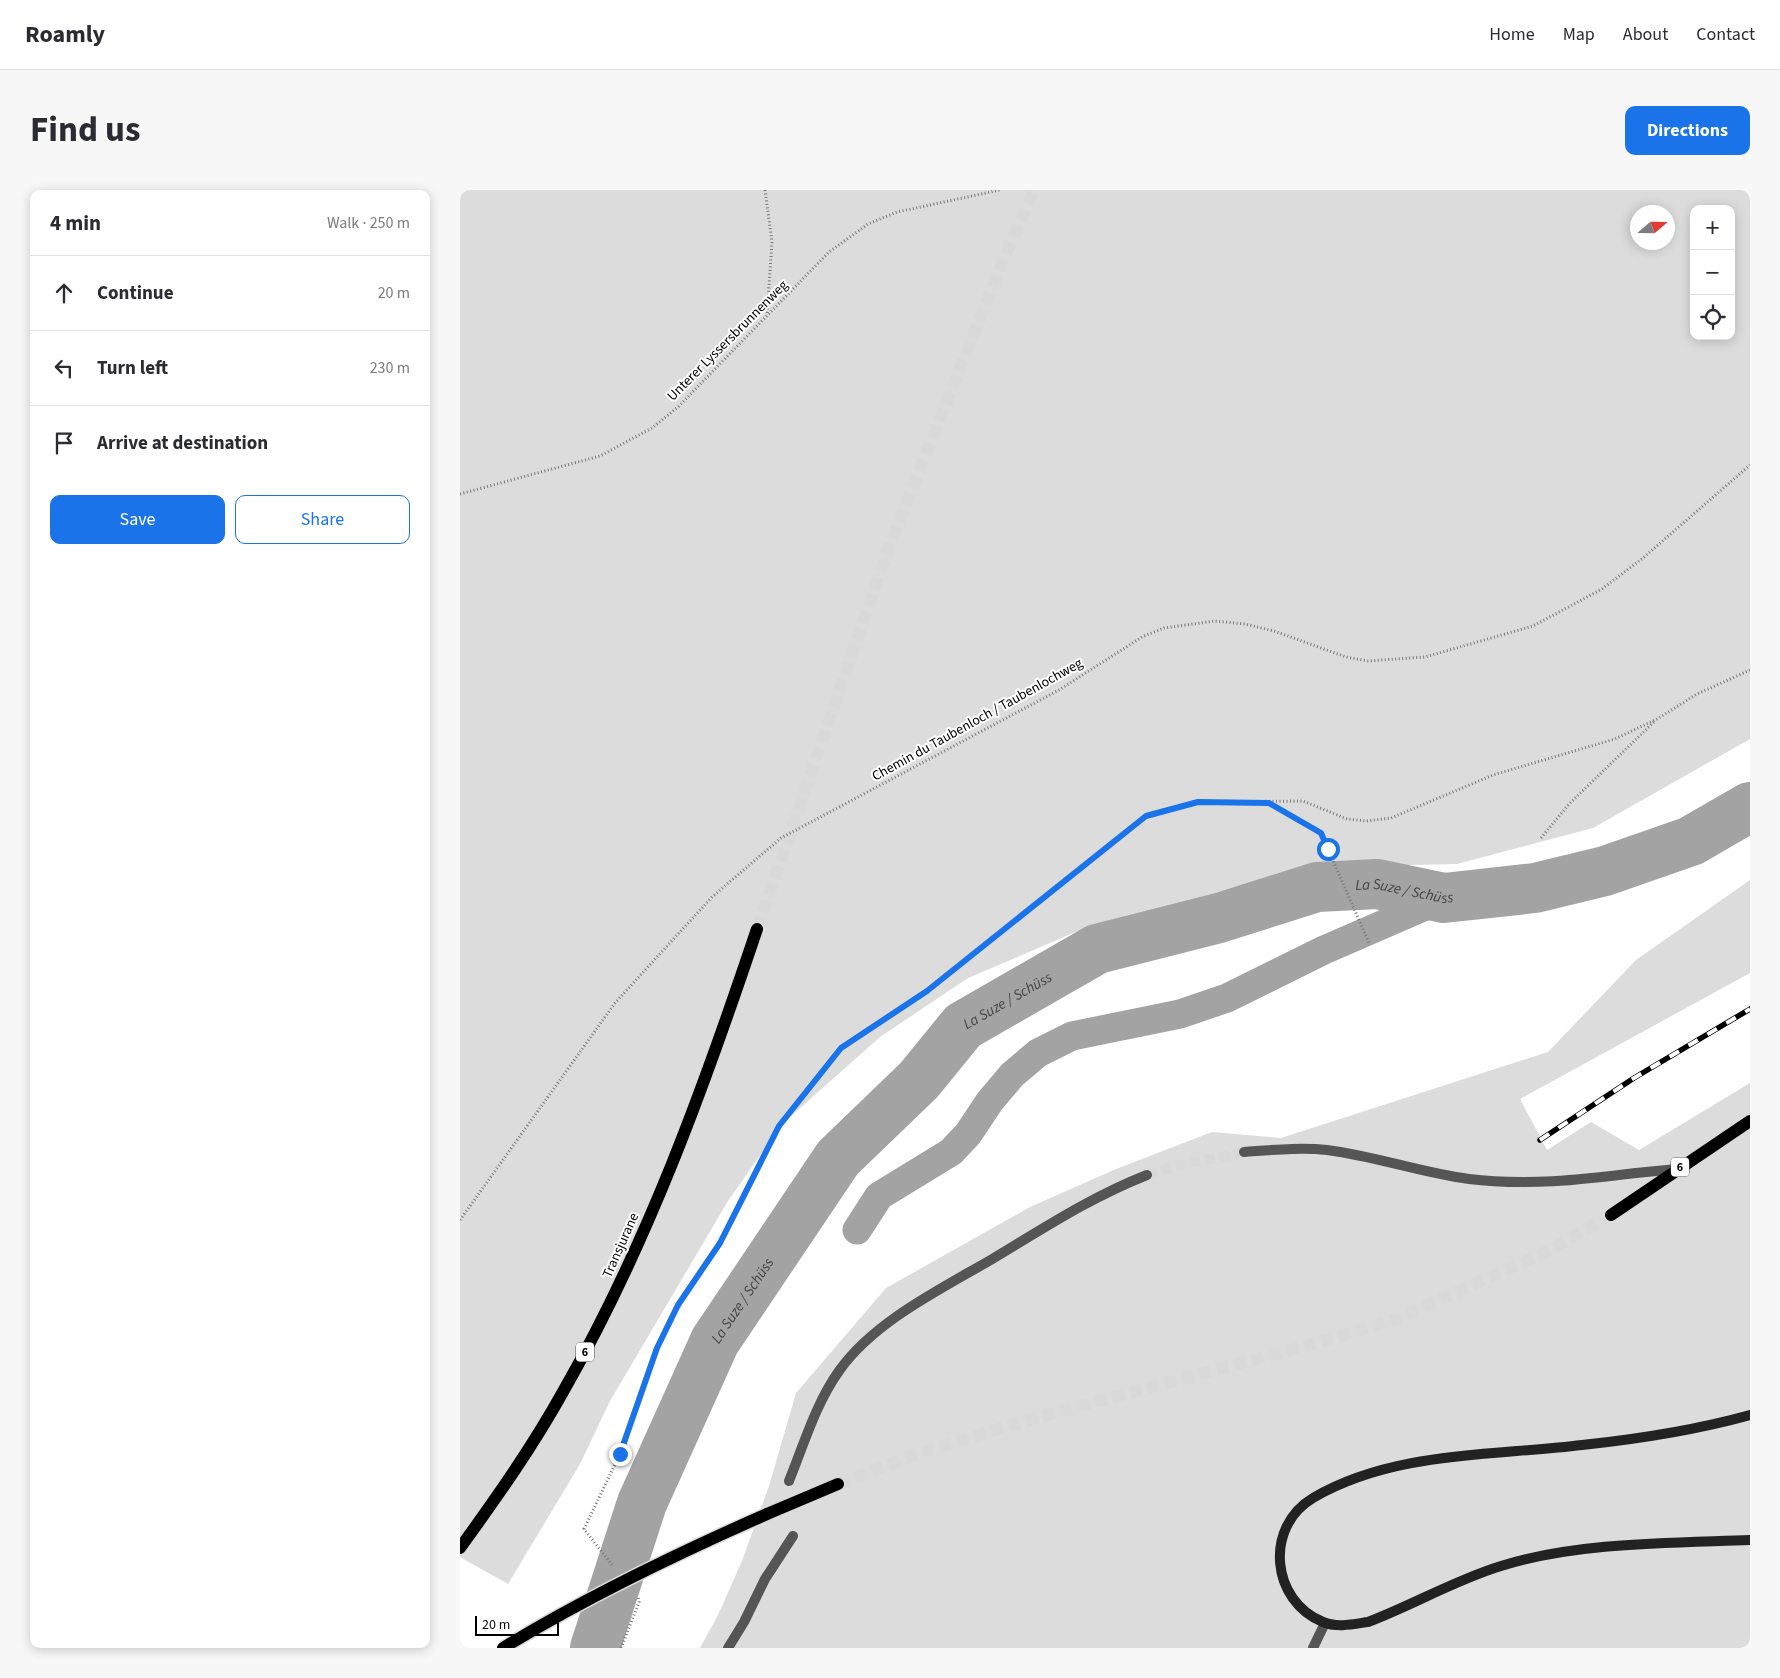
<!DOCTYPE html>
<html lang="en">
<head>
<meta charset="utf-8">
<style>
	body { margin:0; font-family:"Source Sans 3",sans-serif; background:#f7f7f7; color:#2b2b33 }
	.controls { position:absolute; right:15px; top:15px; display:grid; overflow:hidden; border-radius:10px; box-shadow:0 2px 12px #0003 }
	.controls button { width:45px; height:45px; display:grid; place-items:center; padding:0; border:0; border-bottom:1px solid #e1e1e2; background:#fff; color:#2b2b33; font:25px sans-serif }
	.compass { position:absolute; left:1170px; top:15px; width:45px; height:45px; border-radius:50%; background:#fff; box-shadow:0 2px 12px #0003; rotate:70deg }
	.scale { position:absolute; left:15px; bottom:12px; width:84px; box-sizing:border-box; padding-left:5px; border:2px solid #000; border-top:0; font-size:14px; line-height:18px; white-space:nowrap; color:#000; -webkit-text-stroke:4px #fff; paint-order:stroke }
	.stop { position:absolute; width:15px; height:15px; margin:-11px; border:4px solid #1a73e8; border-radius:50%; background:#fff }
	.stop.end { background:#1a73e8; border-color:#fff; box-shadow:0 1px 5px #0008 }
	.list { margin:0; padding:0; list-style:none }
	h2 { display:flex; justify-content:space-between; align-items:center; height:65px; margin:0; padding:0 20px; font-size:21px }
	h2 small { font-size:16px; font-weight:400; color:#7c7c81 }
	.list li { display:grid; grid-template-columns:32px 1fr auto; gap:15px; align-items:center; box-sizing:border-box; height:75px; padding:0 20px; border-top:1px solid #e1e1e2 }
	.list b { display:block; font-size:19px; white-space:nowrap }
	.list em { font-size:16px; font-style:normal; color:#7c7c81 }
	.actions { display:flex; gap:10px; padding:15px 20px }
	.actions a { flex:1; padding:11px 0; border:1px solid #1a73e8; border-radius:10px; text-align:center; font-size:18px; color:#1a73e8 }
	.actions .main { background:#1a73e8; color:#fff }
	.icon { flex:none; width:28px; height:28px; fill:none; stroke:currentColor; stroke-width:2; stroke-linecap:round; stroke-linejoin:round }
	.map { position:relative; flex:none; width:1290px; height:1458px; overflow:hidden; border-radius:10px }
	header { display:flex; align-items:center; gap:30px; box-sizing:border-box; height:70px; padding:0 25px; background:#fff; border-bottom:1px solid #e1e1e2 }
	header strong { font-size:24px }
	nav { display:flex; gap:28px; margin-inline-start:auto; font-size:18px }
	.intro { display:flex; align-items:center; justify-content:space-between; box-sizing:border-box; height:120px; padding:0 30px }
	h1 { margin:0; font-size:35px }
	.button { padding:12px 22px; border-radius:10px; background:#1a73e8; color:#fff; font-size:18px; font-weight:700 }
	main { display:flex; gap:30px; padding:0 30px }
	aside { flex:1; background:#fff; border-radius:10px; box-shadow:0 2px 12px #0003 }
	.map>svg:first-child { display:block }
</style>
</head>
<body>
<header>
<strong>Roamly</strong>
<nav><a>Home</a><a>Map</a><a>About</a><a>Contact</a></nav>
</header>
<div class="intro"><h1>Find us</h1><a class="button">Directions</a></div>
<main>
<aside>
<h2>4 min<small>Walk · 250 m</small></h2>
<ul class="list">
<li><svg class="icon" aria-label="ahead" viewBox="0 0 24 24"><path d="M12 20V5M6 11l6-6 6 6"/></svg><div><b>Continue</b></div><em>20 m</em></li>
<li><svg class="icon" aria-label="left" viewBox="0 0 24 24"><path d="M17 20v-9H6M10 6l-5 5 5 5"/></svg><div><b>Turn left</b></div><em>230 m</em></li>
<li><svg class="icon" aria-label="arrive" viewBox="0 0 24 24"><path d="M6 21V4h12l-3 4 3 4H6"/></svg><div><b>Arrive at destination</b></div></li>
</ul>
<div class="actions"><a class="main">Save</a><a>Share</a></div>
</aside>
<div class="map">
<svg width="1290" height="1458" viewBox="0 0 1290 1458">
	<rect width="100%" height="100%" fill="#fff"/>
	<path fill="#dcdcdc" fill-rule="evenodd" d="M0,0h1290v549l-157,89 -136,36 -92,2 -111,19 -176,46 -110,47 -88,59 -98,87 -54,77 -118,200 -30,63 -72,120 -48,-27zM1234,19h37v127h-37zM1178,22h30v30h-30z
		M1290,690v93l-230,126 27,51 44,-28 48,28 111,-67v565h-1050l18,-33 24,-54 27,-75 27,-93 90,-105 144,-81 86,-38 96,-37 69,6 267,-86 88,-92z"/>
	<g fill="none" stroke-linecap="round" stroke-linejoin="round">
		<path stroke="#a3a3a3" stroke-width="29" d="M397,1040l22,-34 72,-44 17,-18 22,-33 22,-26 26,-22 34,-17 108,-22 47,-16 97,-48 120,-52"/>
		<path stroke="#a3a3a3" stroke-width="50" id="s1" d="M135,1458l47,-145 73,-162 123,-183 81,-78 44,-54 134,-77 122,-31 98,-31 60,-3 67,14 91,-10 70,-17 86,-30 59,-34"/>
		<path stroke="#d9d9d9" stroke-width="10" stroke-dasharray="10 5" stroke-linecap="butt" d="M687,985l25,-8 72,-15"/>
		<path stroke="#d9d9d9" stroke-width="12" stroke-dasharray="12 6" stroke-linecap="butt" d="M297,739l133,-385 112,-281 32,-73
			M378,1294l84,-32 110,-33 296,-79 71,-22 147,-66 65,-37"/>
		<g stroke="#dbdbdb" stroke-width="15">
			<path id="primary" d="M1151,1025l139,-94
				M307,1324l71,-30
				M0,1358c37,-51 73,-102 104,-158 83,-145 140,-303 193,-461"/>
		</g>
		<path stroke="#777" stroke-width="3" stroke-dasharray="1 2.5" stroke-linecap="butt" d="M305,0l7,52 -5,73
			M0,304l140,-38 52,-28 26,-21 151,-155 39,-28 29,-12 103,-22
			M809,613l52,30 48,110
			M1081,648l28,-34 86,-83
			M0,1030l155,-217 97,-106 69,-59 278,-148 83,-53 22,-9 51,-7 30,3 29,7 72,26 22,4 57,-4 108,-31 69,-37 41,-31 107,-93
			M152,1375l-28,-36 36,-75 37,-106 21,-43 42,-62 59,-117 62,-78 86,-57 219,-174 52,-15 105,-1 44,18 19,2 25,-3 102,-43 122,-36 42,-20 40,-25 53,-24
			M161,1458l18,-46 -1,-5"/>
		<path stroke="#555" stroke-width="10" d="M1176,983l41,-4
			M268,1458l16,-26 21,-43 28,-43
			M853,1458l12,-25"/>
		<path stroke="#555" stroke-width="10" d="M784,962c28,-2 56,-5 83,-2 48,6 95,23 142,29 56,7 111,1 167,-6
			M329,1291c15,-37 27,-78 50,-110 35,-50 104,-83 155,-113 50,-30 99,-62 153,-83"/>
		<path stroke="#222" stroke-width="10" d="M1290,1225c-54,15 -112,24 -168,30 -89,11 -189,6 -269,53 -49,29 -42,103 10,124 14,6 31,2 45,0 45,-17 87,-42 133,-56 75,-24 170,-23 249,-26"/>
		<use href="#primary" stroke="#000" stroke-width="12"/>
		<g stroke="#000" stroke-width="5.5">
			<path id="rail" d="M1080,950l94,-62 116,-69"/>
		</g>
		<use href="#rail" stroke="#fff" stroke-width="4" stroke-dasharray="11" stroke-linecap="butt"/>
		<g stroke="#dbdbdb" stroke-width="15" stroke-linecap="butt">
			<path id="primary-bridge" d="M43,1458c85,-52 173,-94 264,-134"/>
		</g>
		<use href="#primary-bridge" stroke="#000" stroke-width="12"/>
	</g>
	<g fill="none" stroke-linecap="round" stroke-linejoin="round">
		<path stroke="#1a73e8" stroke-width="6" d="M160,1264l37,-106 21,-43 42,-62 59,-117 62,-78 86,-57 219,-175 52,-14 71,1 52,30 7,16"/>
	</g>
	<g text-anchor="middle" stroke-width="4" stroke-linejoin="round" paint-order="stroke">
		<g fill="#fff" stroke="#4c4c4c" stroke-width="1">
			<rect x="1211" y="967.5" width="18" height="19" rx="4"/>
			<rect x="116" y="1152.5" width="18" height="19" rx="4"/>
		</g>
		<g font-size="12" font-weight="bold" fill="#000">
			<text x="1220" y="981">6</text>
			<text x="125" y="1166">6</text>
		</g>
		<g font-size="14" fill="#000" stroke="#fff">
			<text transform="translate(267 150) rotate(-45)" y="5">Unterer Lyssersbrunnenweg</text>
			<text transform="translate(517 529) rotate(-29)" y="5">Chemin du Taubenloch / Taubenlochweg</text>
			<text transform="translate(160 1055) rotate(-66)" y="5">Transjurane</text>
		</g>
		<g font-size="15" font-style="italic" fill="#444" stroke="#fff">
			<text dy="5" stroke="none"><textPath href="#s1" startOffset="1204">La Suze / Schüss</textPath></text>
			<text dy="5" stroke="none"><textPath href="#s1" startOffset="784">La Suze / Schüss</textPath></text>
			<text dy="5" stroke="none"><textPath href="#s1" startOffset="379">La Suze / Schüss</textPath></text>
		</g>
	</g>
</svg>
<div class="controls">
<button>+</button>
<button>−</button>
<button><svg class="icon" aria-label="locate" viewBox="0 0 24 24"><circle cx="12" cy="12" r="6"/><path d="M12 2v4M12 18v4M2 12h4M18 12h4"/></svg></button>
</div>
<svg class="compass" viewBox="-18 -18 36 36"><path d="M0-13l5 13h-10z" fill="#e53935"/><path d="M0 13l5-13h-10z" fill="#7c7c81"/></svg>
<div class="scale">20 m</div>
<div class="stop" style="left:868px;top:659px"></div>
<div class="stop end" style="left:160px;top:1264px"></div>
</div>
</main>
</body>
</html>
